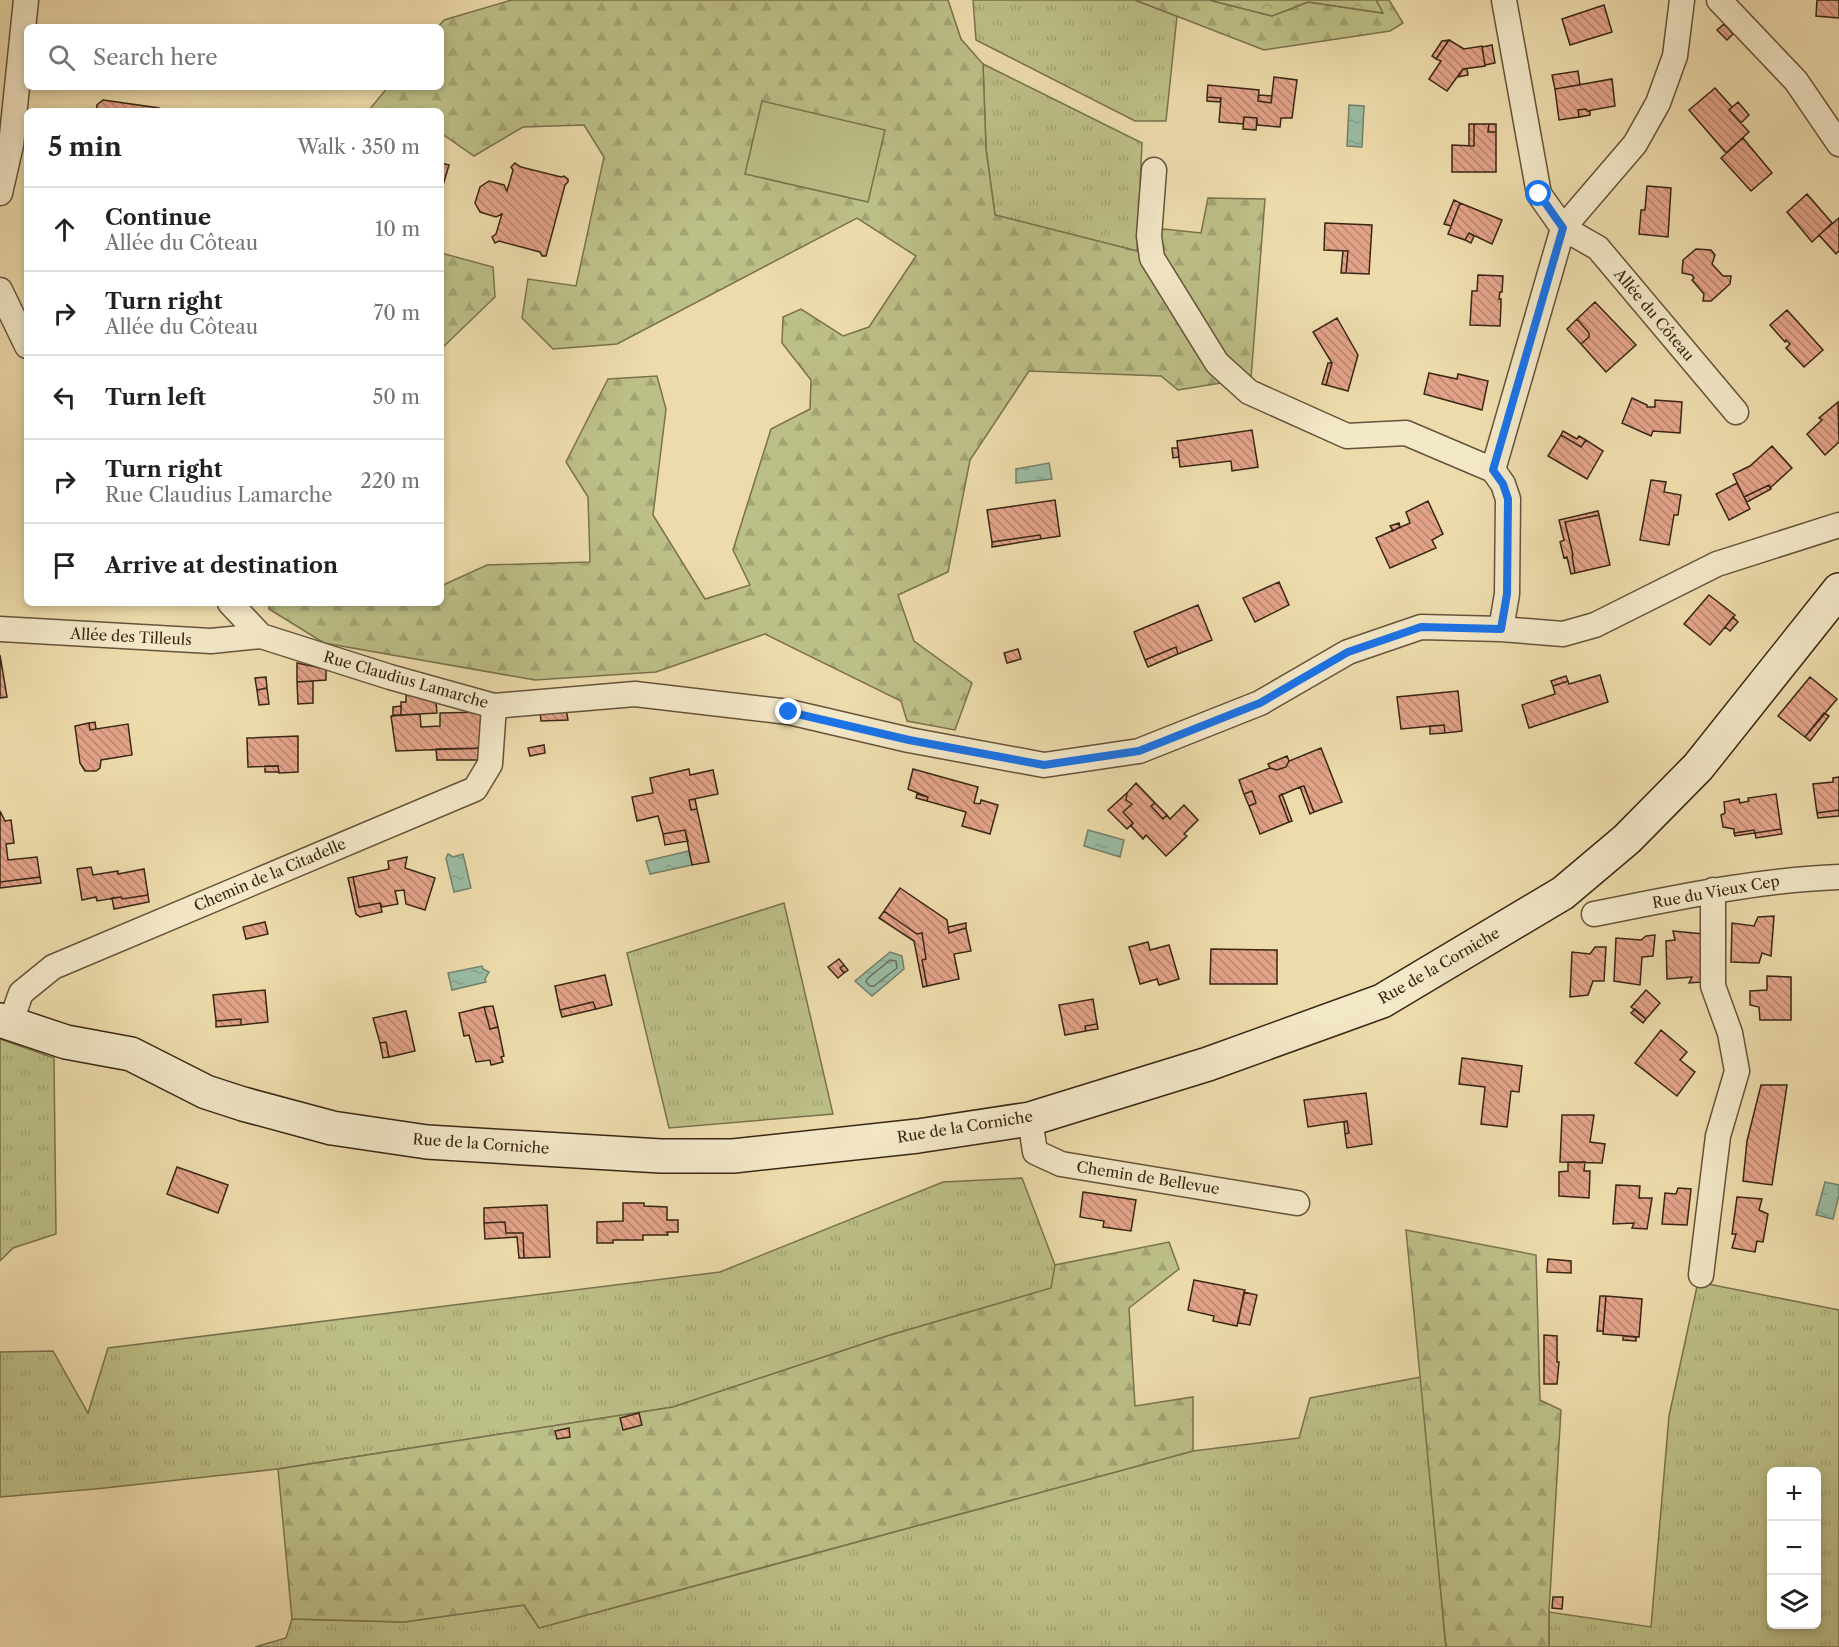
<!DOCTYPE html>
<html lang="en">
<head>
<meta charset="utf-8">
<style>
	body { margin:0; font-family:"Libre Caslon Text",serif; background:#f2f2f2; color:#202124 }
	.controls { position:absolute; right:18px; bottom:18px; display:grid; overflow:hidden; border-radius:9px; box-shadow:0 3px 9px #0003 }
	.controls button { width:54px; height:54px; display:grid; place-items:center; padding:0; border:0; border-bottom:2px solid #e0e0e0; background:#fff; color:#202124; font:30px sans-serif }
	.stop { position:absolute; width:18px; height:18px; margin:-14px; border:4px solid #1a73e8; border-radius:50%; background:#fff }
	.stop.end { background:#1a73e8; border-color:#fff; box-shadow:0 2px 6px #0008 }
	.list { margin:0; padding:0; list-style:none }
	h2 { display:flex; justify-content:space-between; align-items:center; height:78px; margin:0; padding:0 24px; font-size:26px }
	h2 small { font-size:20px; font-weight:400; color:#757577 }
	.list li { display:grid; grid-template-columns:39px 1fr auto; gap:18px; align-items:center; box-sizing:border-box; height:84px; padding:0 24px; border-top:2px solid #e0e0e0 }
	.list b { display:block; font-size:22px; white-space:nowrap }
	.list p { margin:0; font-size:20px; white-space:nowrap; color:#757577 }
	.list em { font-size:20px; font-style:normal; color:#757577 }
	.icon { flex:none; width:33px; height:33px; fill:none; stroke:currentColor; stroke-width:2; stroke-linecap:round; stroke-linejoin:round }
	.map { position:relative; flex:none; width:1839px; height:1647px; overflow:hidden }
	.search { position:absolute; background:#fff; box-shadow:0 3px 9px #0003; left:24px; top:24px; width:420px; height:66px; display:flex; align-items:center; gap:15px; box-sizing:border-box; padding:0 21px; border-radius:9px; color:#757577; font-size:22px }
	.panel { position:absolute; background:#fff; box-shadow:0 3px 9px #0003; left:24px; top:108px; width:420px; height:498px; border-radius:9px }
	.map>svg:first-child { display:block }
</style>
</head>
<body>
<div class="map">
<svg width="1839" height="1647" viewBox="0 0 1839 1647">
	<defs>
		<pattern id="grass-tufts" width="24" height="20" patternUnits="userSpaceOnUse" patternTransform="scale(1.5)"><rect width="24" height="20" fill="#bcbf86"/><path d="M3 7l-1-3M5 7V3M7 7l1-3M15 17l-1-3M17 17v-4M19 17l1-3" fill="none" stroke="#a2a473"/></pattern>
		<pattern id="forest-firs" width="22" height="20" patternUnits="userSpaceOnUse" patternTransform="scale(1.5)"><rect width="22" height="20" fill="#bcbf86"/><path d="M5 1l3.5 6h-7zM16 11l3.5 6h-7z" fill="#a2a473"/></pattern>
		<pattern id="park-crowns" width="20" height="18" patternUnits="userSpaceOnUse" patternTransform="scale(1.5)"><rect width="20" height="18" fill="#bcbf86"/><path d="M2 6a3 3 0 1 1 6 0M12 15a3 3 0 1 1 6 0" fill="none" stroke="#a2a473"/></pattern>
		<pattern id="water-ripples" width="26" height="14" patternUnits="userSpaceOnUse" patternTransform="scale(1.5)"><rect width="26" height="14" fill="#9abca4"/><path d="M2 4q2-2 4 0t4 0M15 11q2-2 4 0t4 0" fill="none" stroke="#85a18c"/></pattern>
		<pattern id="building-back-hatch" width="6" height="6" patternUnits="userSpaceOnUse" patternTransform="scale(1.5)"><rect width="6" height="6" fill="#e3a389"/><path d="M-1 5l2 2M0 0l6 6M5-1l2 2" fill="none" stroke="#b9856f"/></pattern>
	</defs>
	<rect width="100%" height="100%" fill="#eddbab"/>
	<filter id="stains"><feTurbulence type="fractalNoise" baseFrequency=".00333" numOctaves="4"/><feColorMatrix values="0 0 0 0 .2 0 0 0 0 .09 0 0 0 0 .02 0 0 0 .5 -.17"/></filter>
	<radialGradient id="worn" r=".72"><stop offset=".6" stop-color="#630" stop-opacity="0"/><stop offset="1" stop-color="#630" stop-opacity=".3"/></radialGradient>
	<path fill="url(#grass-tufts)" stroke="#7a724d" stroke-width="1.5" fill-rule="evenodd" d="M973,0h162l42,16 -11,105h-31l-159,-81z
		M983,64l159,79 -5,108 -142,-36 -9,-66z
		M784,903l49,211 -164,14 -42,-175z
		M0,1039l54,19 2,176 -43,14 -13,13z
		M1022,1178l33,87 -3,23 -165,48 -214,71 -395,62 -183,20 -95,8v-145l53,-1 35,62 20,-65 612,-76 223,-90z
		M1698,1282l141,28v337h-290v-35l102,15 18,-211zM1772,1472h44v152h-44z
		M1421,1377l25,270h-1191l31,-9 6,-19 112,3 120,-17 15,23 654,-177 106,-13 11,-40z"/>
	<path fill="url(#forest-firs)" stroke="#7a724d" stroke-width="1.5" d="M512,0h436l13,39 22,25 3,85 9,66 142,36 27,-22 37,4 7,-35 57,1 -14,179 -73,12 -17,-14 -132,-5 -59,89 -22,112 -50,23 16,46 58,42 -17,47 -48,-9 -6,-20 -136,-67 -109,38 -121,8 -211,-37 -55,-34v-6h172v-17l46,-21 103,-3 -2,-65 -22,-35 42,-83 49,-3 9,33 -13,106 52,84 45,-14 -17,-35 38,-121 39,-20 1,-29 -29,-37 1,-26 18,-8 42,27 26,-9 47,-71 -59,-38 -240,126 -64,5 -31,-31 6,-39 48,7 28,-129 -20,-32 -61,2 -49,29 -33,-23v-22l-72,-1 19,-23h53v-60h-3l6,-7z
		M1135,0h74l63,16 36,-14 74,11 -6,-13h13l14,23 -13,8 -126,19z
		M441,253l52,14 2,30 -54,52z
		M1406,1230l130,25 4,145 21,10 -12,202v35h-103z
		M1169,1242l10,27 -50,39 6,98 58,-9v54l-654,177 -15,-23 -120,17 -112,-3 -14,-150 395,-62 214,-71 164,-48 4,-23z"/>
	<path fill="url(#park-crowns)" stroke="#7a724d" stroke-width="1.5" d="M1209,0h167l7,13 -75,-11 -36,14z"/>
	<path fill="#bcbf86" stroke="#7a724d" stroke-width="1.5" d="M762,101l123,29 -17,72 -123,-28z"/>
	<path fill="url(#water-ripples)" stroke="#73806a" stroke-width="1.5" d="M1349,105l15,1 -2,41 -15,-1z
		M1049,463l3,16 -36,4v-14z
		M1088,830l36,10 -4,17 -36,-11z
		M689,851l3,14 -42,9 -4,-13z
		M448,854l5,3 10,-3 8,34 -17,4 -8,-34z
		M890,952l12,4 2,13 -32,27 -17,-15z
		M482,966l1,3 6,3 -4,7 1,3 -34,8 -4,-17z
		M1825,1182l14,3v10l-6,24 -17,-4z"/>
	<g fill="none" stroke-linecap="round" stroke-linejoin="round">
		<path stroke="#69715c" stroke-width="1.5" d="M890,960l6,1 1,7 -23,18h-4l-4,-4 1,-3z"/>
	</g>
	<path fill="url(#building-back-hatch)" stroke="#382614" stroke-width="1.5" d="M1817,0h22v18l-23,-2z
		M1604,5l8,27 -42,13 -8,-26z
		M1724,24l9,10 -6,6 -10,-10z
		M1449,40l15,9 18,-3 3,20 -22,3 -16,22 -18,-12 12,-18 -5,-2z
		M1449,40l-13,19 -4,-3 10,-15z
		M1492,45l3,18 -10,2 -3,-18z
		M1463,69h4l1,6 -10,2z
		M1578,71l2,14 -25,4 -3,-14z
		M1274,77l23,3 -5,38h-11l-1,9 -23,-2v-7l-13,-1 -1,7 -24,-2 2,-24 -14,-1 1,-12 51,5 -1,11 13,2z
		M1612,79l3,27 -28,5 -1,-2 -8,1 1,7 -20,3 -4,-31z
		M1715,88l17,19 -3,3 20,22 -23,21 -37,-43z
		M1259,95l13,1 -1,7 -13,-2z
		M1207,97l14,1 -1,4 -13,-1z
		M103,100l56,8v3h-63l1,-6z
		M1738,102l11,13 -8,8 -12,-13z
		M1586,109l1,2h3v4l-11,2 -1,-7z
		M1244,117l13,1 -1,12 -13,-1z
		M1469,124h5v22h-5z
		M1474,124h15l-1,8h8v40h-44v-27l22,1z
		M1489,124h7v8h-8z
		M1743,138l29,35 -21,18 -30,-33z
		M441,163l8,2 -8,27z
		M515,163l6,4 40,10 3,-1 4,3v3l-3,3 -19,71h-4l-2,-4 -41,-11 -4,2 -3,-6 4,-3 6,-20 -6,3 -16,-5 -5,-9 5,-16 9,-6 15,4 3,6 6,-21 -2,-3z
		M1647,186l24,2 -3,49 -29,-3 2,-24h4z
		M1807,194l25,29 -20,19 -25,-30z
		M1454,200l6,3 -9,23 -7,-2z
		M1460,203l42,17 -10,24 -23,-11 -4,7 -17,-6z
		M1839,218v33l-3,3 -17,-19z
		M1325,223l47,2 -3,49 -23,-1 2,-22 -24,-1z
		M1469,233l5,3 -3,7 -6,-3z
		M1696,249l15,1 4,5 -3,9 11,12h8l-1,8 -19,17h-8l1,-7 -12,-14 2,-2 -2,-3 -10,-2 1,-13z
		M1343,251h5l-2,22h-5z
		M1478,275l25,1 -1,16h-2l-1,7h2v6l-1,21 -30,-1 2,-34h5z
		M1595,302l41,43 -30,27 -25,-28 8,-7v-4l-12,-14z
		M1787,310l36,40 -19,17 -18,-19 4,-4 -4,-4 -1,2 -15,-17z
		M1337,318l21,37 -10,36 -22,-6 6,-22 -19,-31z
		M1577,319l12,14v4l-8,7 -14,-15z
		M1328,363h4l-6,22 -4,-1z
		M1429,373l28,6 1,-5 30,7 -6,29 -58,-16z
		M1632,398l15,7v2h8v-7l27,2 -2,31 -27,-2 -2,5 -29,-13z
		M1838,402l1,40 -14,13 -18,-21 15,-14 -3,-2z
		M1252,430l6,37 -26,4 -1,-10 -51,6 -3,-26z
		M1563,431l14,8 2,-3 7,4 -5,7 -20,-12z
		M1561,435l20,12 5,-7 17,11 -16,28 -39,-23z
		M1772,446l20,22 -22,20 -1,-3 -25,12 -11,-23 17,-8z
		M1172,448h6l1,9 -6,1z
		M1651,480l15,2 -2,10 17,3 -3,20h-4l-5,30 -29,-5z
		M1737,483l13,26 -21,11 -13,-26z
		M1769,485l2,4 -24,13 -3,-5z
		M1055,500l5,36 -19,3 -1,-4 -48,7 -5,-32z
		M1428,501l15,33 -11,6 4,8 -46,20 -14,-30 34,-15 -4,-11z
		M1598,511l1,4 -34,7 8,33 -1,1 3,17 -4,1 -4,-17 -3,1 -4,-16 4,-2 -5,-20z
		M1599,515l11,50 -35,8 -3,-17 1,-1 -8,-33z
		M1399,523l1,4 -7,4 -3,-5z
		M1040,535l1,4 -49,8v-5z
		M1279,582l10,23 -34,17 -12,-24z
		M1709,595l26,20 -25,30 -26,-21z
		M1198,605l14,35 -34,14 -2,-7 -31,13 -11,-28z
		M1733,617l5,5 -8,9 -5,-4z
		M1176,647l2,7 -30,13 -3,-7z
		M1018,649l3,10 -14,4 -3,-10z
		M0,655l7,42 -7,1z
		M297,663l29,6v11l-29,2z
		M1600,675l8,27 -79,26 -7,-23 33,-11 -2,-8 15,-5 1,3z
		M1566,676l2,5 -15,5 -2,-5z
		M266,677l1,11 -10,2 -2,-12z
		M1810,677l27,22 -32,38 -27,-21z
		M313,681v22l-15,1 -1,-22z
		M406,685l29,6 2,22 -36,2v-13h5z
		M267,688l2,16 -10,1 -2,-15z
		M1458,691l4,40 -17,2 -1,-8 -43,4 -4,-32z
		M401,706v9h-8v-8z
		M566,709l2,11 -27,1 -1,-11z
		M482,712l4,36 -90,3 -5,-35 29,-2 1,13 19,-1v-13z
		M1824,713l5,3 -19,25 -5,-4z
		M95,722l1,7 -6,1 -1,-7z
		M89,723l1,7 38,-6 4,31 -31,5 -1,8 -4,3h-11l-5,-8 -5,-37z
		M1444,725l1,8 -15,1v-8z
		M298,736v36l-19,1 -1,-7 -30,1 -1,-29z
		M544,745l1,8 -15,3 -2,-8z
		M486,748l-3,12h-46l-1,-11z
		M1321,748l21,54 -28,10 -10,-26 -4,1 -21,9 10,26 -29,12 -11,-28 7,-3 -4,-12 -8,3 -5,-14 31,-12 7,2 9,-3 3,-6z
		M1287,756l2,5 -3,6 -9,3 -7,-2 -2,-4z
		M265,766h13l1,6h-14z
		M689,769l1,6 23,-5 5,24 -29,6 2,10 6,-1 12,53 -17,3 -7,-35 -22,4 -5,-18 -21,5 -5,-24 21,-4 -3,-15z
		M913,769l65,18 -4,16 6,1 1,-4 17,5 -8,29 -28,-8 4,-14 -39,-11 1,-4 -20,-8z
		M1839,777v33l-22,3 -4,-29 20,-2v-4z
		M1136,783l19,20 -4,3 12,13 4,-4 3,4 14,-14 14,15 -14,14 3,2 -21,20 -20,-21 -3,4 -12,-13 2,-3 -10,-11 9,-8 -6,-4 1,-7z
		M1304,786l10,26 -4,2 -10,-27z
		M1252,791l4,12 -7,3 -5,-12z
		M1127,793l-1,7 6,4 -9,8 10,11 -6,6 -19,-19z
		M917,794l11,3 -1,4 -11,-3z
		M1282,794l10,27 -3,1 -10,-26z
		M1776,794l5,35 -26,4 -1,-3 -20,3v-4l-11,-2 -2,-12 4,-2 -1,-11 15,-3 1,4 9,-2 -1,-3z
		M695,799l2,10 -6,1 -2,-10z
		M1155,803l12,12 -4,4 -12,-13z
		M1839,810v6l-21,2 -1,-5z
		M0,811l5,10 6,-1 3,23 -8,1 2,16 29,-3 3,20 -40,5z
		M1781,829l1,5 -26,4 -1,-5z
		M685,830l3,11 -23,4 -2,-11z
		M1754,830l1,3 -20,3 -1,-3z
		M407,857l-2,11 30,10 -10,32 -19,-6 -2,-14 -9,1 3,13 -16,3 -2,-4 -21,4 -6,-30 36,-8 -1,-8z
		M91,867l2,8 25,-4v3l26,-5 4,26 -26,4 -1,-2 -24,4 -1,-4 -14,3 -5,-31z
		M40,877l1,6 -41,5v-6z
		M353,877l6,30 21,-4 2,9 -22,5 -4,-3 -8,-36z
		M900,888l47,32 2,13 17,-5 5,23 -17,3 5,25 -32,7 -5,-26 4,-1 -4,-26 -5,1 -33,-23z
		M148,895l1,7 -35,7 -2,-11 9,-1 1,2z
		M884,911l33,23 5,-1 4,26 -4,1 5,26 -4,1 -9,-46 -35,-23z
		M1774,916l-3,40 -9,-3 -3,10 -28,-1 1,-39 22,3 4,-9z
		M265,922l3,12 -22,5 -3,-12z
		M966,923v5l-17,5 -1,-6z
		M1673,931l30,3 -2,48 -12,1 3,-6 -25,2 -1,-38 9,-1z
		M1655,935l-2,21 -11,1 -2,28 -26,-4 2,-43 25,2 5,-4z
		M1148,942l2,8 19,-5 10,34 -20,6 -2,-6 -17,5 -11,-37z
		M1595,947h11l-2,34h-11l-5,14 -18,2 2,-45 18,2z
		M1211,949l66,1v34h-67z
		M839,959l5,6 -4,3 4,5 -6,5 -10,-11z
		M844,965l4,5 -4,3 -4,-5z
		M605,975l7,30 -16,4 -3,-7 -33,8 -5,-24z
		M1767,976l24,1v43h-31l-1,-13 -9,-2v-14l17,-1z
		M265,990l3,32 -27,3v-6l-25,2 -3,-26z
		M1646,990l14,13 -14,16 -15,-12z
		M1093,999l4,25 -12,2 1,5 -21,4 -6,-30z
		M593,1002l3,7 -34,8 -2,-7z
		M493,1006l5,21 -8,2 -6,-22z
		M484,1007l6,22 8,-2 6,29 -3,1 2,5 -12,3 -1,-5 -14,2 -7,-27 -5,1 -5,-23z
		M1635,1009l11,10 -3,4 -12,-10z
		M406,1011l9,40 -26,6 -3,-15 -6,1 -7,-25z
		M241,1019v6l-25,2v-6z
		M1097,1024l1,5 -12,2 -1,-5z
		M1661,1030l26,22 -7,8 15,12 -18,24 -42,-33z
		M386,1042l3,15 -6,1 -3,-15z
		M1462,1058l60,8 -3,26 -8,-1 -4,36 -26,-3 4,-37 -26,-3z
		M1761,1085h26l-15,100 -29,-4 4,-40z
		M1366,1093l6,51 -25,4 -2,-14 4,-1 -2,-12 -39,6 -4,-27z
		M1562,1115h32l-4,27 15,2 -3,19 -42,-1z
		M1347,1121l2,12 -4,1 -1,-12z
		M1568,1162h17l-1,9h6l-1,27 -30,-2v-24l9,-1z
		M177,1167l51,18 -10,28 -51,-19z
		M1616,1185l24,1 -1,12h13l-5,31 -15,-1 2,-5 -21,1z
		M1678,1188l13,1 -4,36 -25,-1 3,-31 11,1z
		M1083,1192l53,8 -5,31 -28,-4 1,-6 -24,-4z
		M1737,1197l25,2 -3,11 9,4 -5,28 -6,-1 -2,11 -23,-4 4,-14h-4z
		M623,1203h21v3l23,1v13h11v12h-11l1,3h-25v5h-30v3h-16v-21l26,-1z
		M547,1205l3,52 -26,1 -1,-25h-17l-1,-11 -21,1v-15z
		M505,1222l1,11h17l1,25h-5l-2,-21 -32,2 -1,-16z
		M1548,1259l23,2v12l-24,-1z
		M1194,1280l51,10 -8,36 -24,-5 1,-5 -26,-6z
		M1244,1292l13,3 -7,30 -12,-2z
		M1600,1296h6l-3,35h-6z
		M1606,1296l36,3 -3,38 -36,-3z
		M1544,1335l13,1v26h2l-2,22h-13z
		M1623,1336l13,1v4l-13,-1z
		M639,1413l3,12 -19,5 -3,-12z
		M569,1428l1,9 -13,2 -2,-8z
		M1553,1597h10l-1,12 -10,-1z"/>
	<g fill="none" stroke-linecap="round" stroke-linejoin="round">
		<g stroke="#65533a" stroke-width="27">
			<path id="minor" d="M1504,0l35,194 24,34 35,20 138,164
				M1719,0l77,81 43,63
				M1154,170l-5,66 3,22 65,105 32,29 98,44 59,-3 87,37 10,14 5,15 -1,95 -6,35
				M0,193l11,-48 15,-145
				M0,290l27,56
				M1493,470l70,-242 72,-84 23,-41 17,-47 7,-56
				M230,603l31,33 129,41 104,29 141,-12 154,18 120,28 135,25 95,-14 121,-48 88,-51 73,-25 80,2 62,5 32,-9 122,-61 122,-39
				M0,629l211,12 50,-5
				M1594,914c81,-16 162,-34 245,-37
				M10,1024l11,-31 32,-26 422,-178 15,-25 4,-58
				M1030,1119l5,33 26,12 236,39
				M1701,1275l17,-139 19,-65 -7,-38 -17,-47v-96"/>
		</g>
		<g stroke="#382614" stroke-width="36">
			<path id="secondary" d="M0,1020l66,22 65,12 75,38 37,12 89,24 95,14 234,14h72l185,-20 112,-17 178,-55 174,-63 181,-108 64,-54 71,-72 141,-177"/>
		</g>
		<use href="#minor" stroke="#f3e8c8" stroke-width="24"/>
		<use href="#secondary" stroke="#f3e8c8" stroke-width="33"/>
	</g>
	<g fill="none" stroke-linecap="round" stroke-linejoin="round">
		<path stroke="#1a73e8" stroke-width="8" d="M789,712l120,28 135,25 95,-14 121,-48 88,-51 73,-25 80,2 6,-35 1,-95 -5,-15 -10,-14 70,-242 -24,-34"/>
	</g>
	<g text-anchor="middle" stroke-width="4.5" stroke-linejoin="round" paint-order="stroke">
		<g font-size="15" fill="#382614" stroke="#f3e8c8">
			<text transform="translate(1654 315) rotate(50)" y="5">Allée du Côteau</text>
			<text transform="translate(131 637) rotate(3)" y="5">Allée des Tilleuls</text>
			<text transform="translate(406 680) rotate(16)" y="5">Rue Claudius Lamarche</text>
			<text transform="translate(270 875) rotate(-23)" y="5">Chemin de la Citadelle</text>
			<text transform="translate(1716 892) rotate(-10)" y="5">Rue du Vieux Cep</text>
			<text transform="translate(1439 966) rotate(-30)" y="5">Rue de la Corniche</text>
			<text transform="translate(965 1127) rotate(-9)" y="5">Rue de la Corniche</text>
			<text transform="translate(481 1144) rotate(4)" y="5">Rue de la Corniche</text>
			<text transform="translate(1148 1178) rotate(9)" y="5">Chemin de Bellevue</text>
		</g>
	</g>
	<rect width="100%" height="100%" filter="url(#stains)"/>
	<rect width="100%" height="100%" fill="url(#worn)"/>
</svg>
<div class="controls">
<button>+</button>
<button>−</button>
<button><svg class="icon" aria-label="layers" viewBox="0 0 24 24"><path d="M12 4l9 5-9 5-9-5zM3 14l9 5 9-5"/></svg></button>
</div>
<div class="stop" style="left:1539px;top:194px"></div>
<div class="stop end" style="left:789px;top:712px"></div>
<div class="search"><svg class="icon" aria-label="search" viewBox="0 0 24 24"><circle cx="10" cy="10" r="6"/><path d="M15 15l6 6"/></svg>Search here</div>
<section class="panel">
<h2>5 min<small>Walk · 350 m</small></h2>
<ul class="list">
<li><svg class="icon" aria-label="ahead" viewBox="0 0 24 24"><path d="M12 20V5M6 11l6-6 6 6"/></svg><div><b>Continue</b><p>Allée du Côteau</p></div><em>10 m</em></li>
<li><svg class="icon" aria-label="right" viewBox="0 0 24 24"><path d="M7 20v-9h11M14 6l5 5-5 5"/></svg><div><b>Turn right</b><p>Allée du Côteau</p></div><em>70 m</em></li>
<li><svg class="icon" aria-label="left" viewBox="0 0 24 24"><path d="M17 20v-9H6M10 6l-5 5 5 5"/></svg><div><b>Turn left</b></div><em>50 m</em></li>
<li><svg class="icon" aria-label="right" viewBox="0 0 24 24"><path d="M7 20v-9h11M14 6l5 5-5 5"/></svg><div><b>Turn right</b><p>Rue Claudius Lamarche</p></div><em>220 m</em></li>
<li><svg class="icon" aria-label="arrive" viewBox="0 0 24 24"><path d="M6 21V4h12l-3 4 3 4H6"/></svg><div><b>Arrive at destination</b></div></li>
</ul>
</section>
</div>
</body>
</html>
